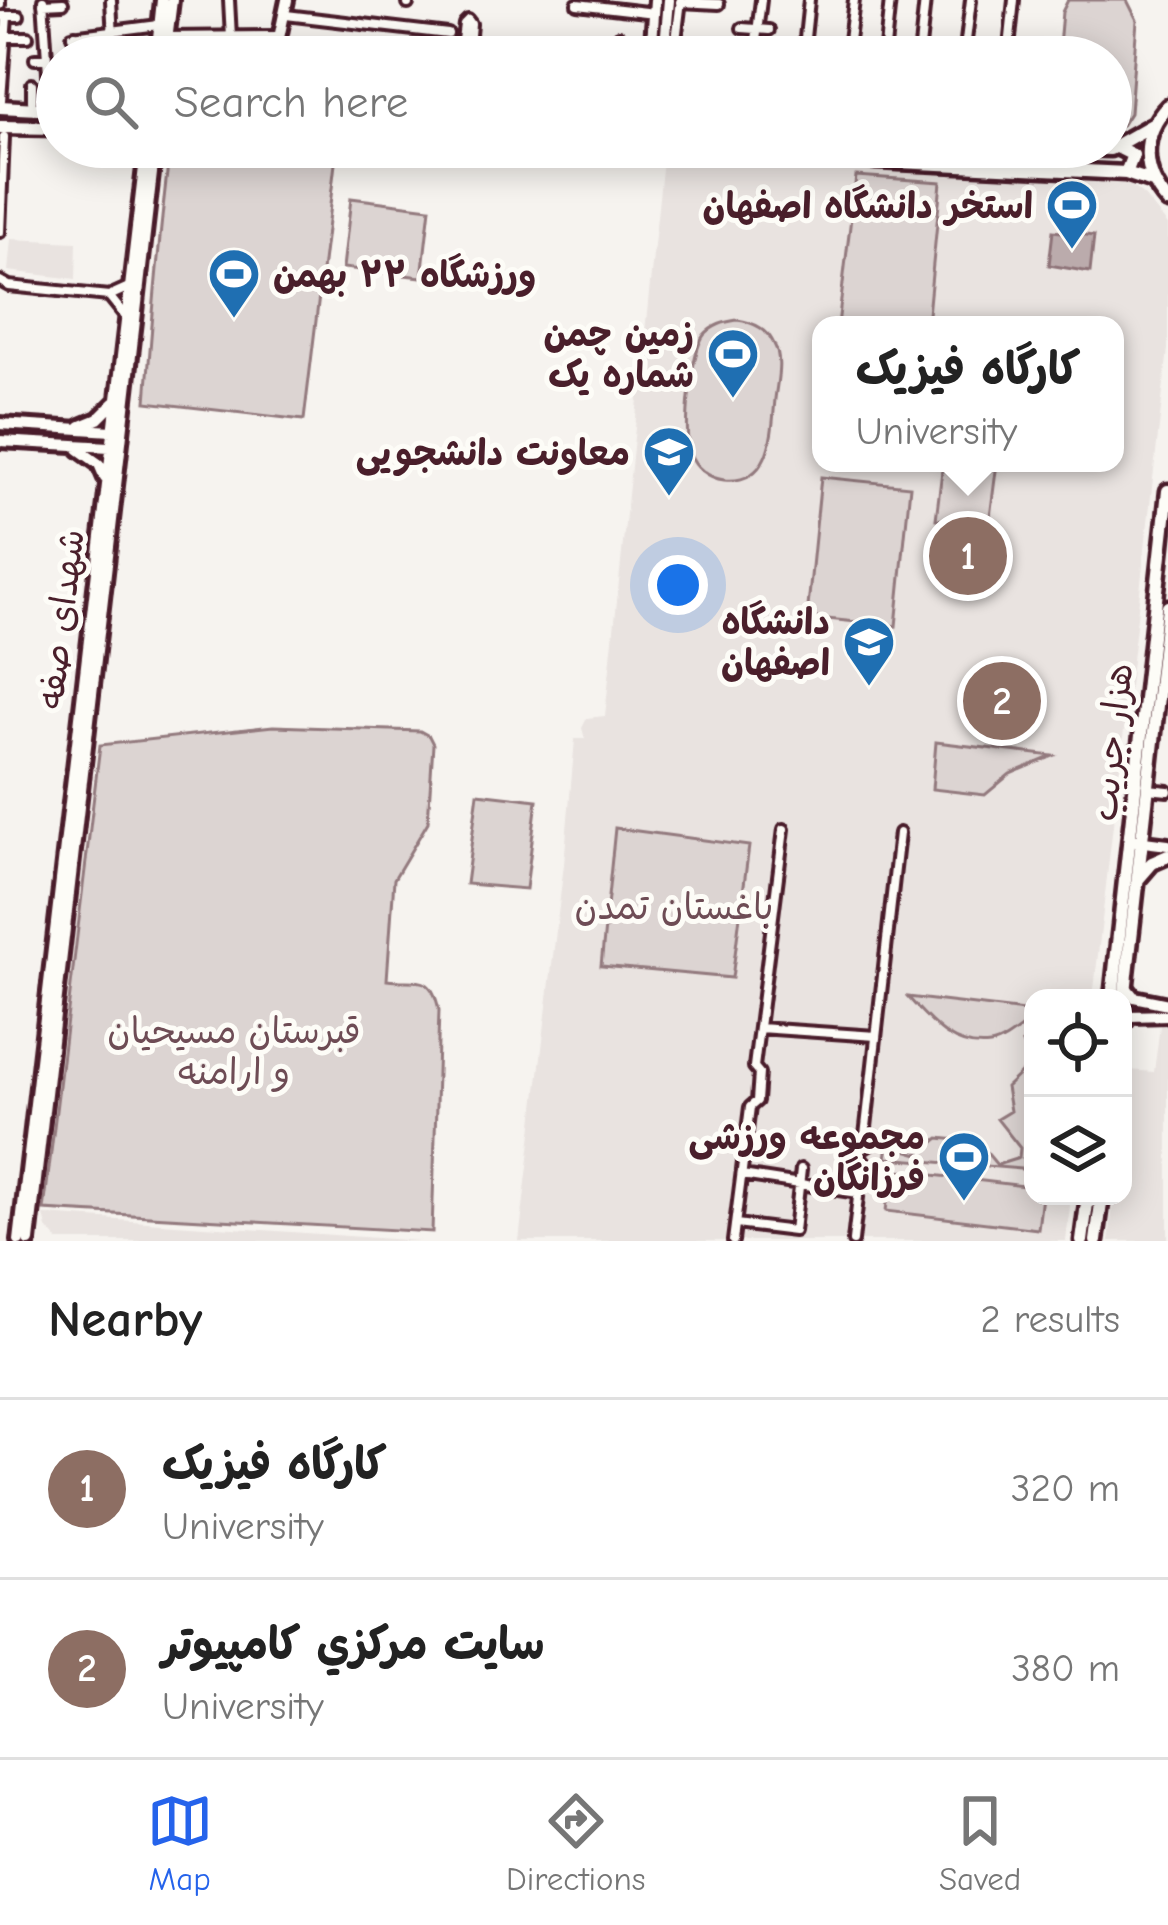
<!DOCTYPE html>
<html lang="en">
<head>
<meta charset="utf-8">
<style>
	body { margin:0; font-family:"Comic Neue","Playpen Sans Arabic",sans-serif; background:#f6f6f6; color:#222 }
	.controls { position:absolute; right:36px; bottom:36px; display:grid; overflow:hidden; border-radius:24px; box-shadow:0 6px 30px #0003 }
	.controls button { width:108px; height:108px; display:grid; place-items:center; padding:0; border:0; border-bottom:3px solid #e0e0e0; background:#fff; color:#222; font:60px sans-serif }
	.you { position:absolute; left:678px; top:585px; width:42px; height:42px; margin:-30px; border:9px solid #fff; border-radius:50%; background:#1a73e8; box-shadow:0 0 0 18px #1a73e833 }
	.badge { display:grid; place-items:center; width:78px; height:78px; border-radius:50%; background:#2563eb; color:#fff; font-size:39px; font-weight:700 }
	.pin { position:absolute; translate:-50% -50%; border:6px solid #fff; box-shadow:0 3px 12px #0006 }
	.popup { position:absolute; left:812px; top:316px; width:312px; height:156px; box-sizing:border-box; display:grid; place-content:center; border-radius:24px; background:#fff; filter:drop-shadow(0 3px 9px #0005); font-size:39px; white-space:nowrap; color:#767676 }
	.popup b { font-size:45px; color:#222 }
	.popup::after { content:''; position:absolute; left:50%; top:100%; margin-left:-24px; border:24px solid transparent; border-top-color:#fff }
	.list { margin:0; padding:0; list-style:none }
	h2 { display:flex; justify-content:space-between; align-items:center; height:156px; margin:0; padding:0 48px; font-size:51px }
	h2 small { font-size:39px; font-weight:400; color:#767676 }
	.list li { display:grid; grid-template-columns:78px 1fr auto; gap:36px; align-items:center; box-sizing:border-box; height:180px; padding:0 48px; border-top:3px solid #e0e0e0 }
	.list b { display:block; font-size:45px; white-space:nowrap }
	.list p { margin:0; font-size:39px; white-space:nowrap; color:#767676 }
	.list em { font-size:39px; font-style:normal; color:#767676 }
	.icon { flex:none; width:66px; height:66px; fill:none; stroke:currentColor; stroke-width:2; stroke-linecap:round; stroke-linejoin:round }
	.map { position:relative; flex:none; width:1168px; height:1241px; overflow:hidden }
	.search { position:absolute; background:#fff; box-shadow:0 6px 30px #0003; left:36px; right:36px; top:36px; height:132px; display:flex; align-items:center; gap:30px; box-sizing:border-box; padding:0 42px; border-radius:66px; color:#767676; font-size:45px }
	.sheet { height:516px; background:#fff }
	nav { display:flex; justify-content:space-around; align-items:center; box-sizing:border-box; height:168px; border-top:3px solid #e0e0e0; background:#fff; font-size:33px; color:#767676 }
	nav a { display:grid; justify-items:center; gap:6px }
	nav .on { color:#2563eb }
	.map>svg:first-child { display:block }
</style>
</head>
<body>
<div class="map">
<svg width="1168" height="1241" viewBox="0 0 1168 1241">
	<rect width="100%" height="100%" fill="#f6f3ef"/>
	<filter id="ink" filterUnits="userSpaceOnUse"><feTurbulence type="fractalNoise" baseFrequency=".00833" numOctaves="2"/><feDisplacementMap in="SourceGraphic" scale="24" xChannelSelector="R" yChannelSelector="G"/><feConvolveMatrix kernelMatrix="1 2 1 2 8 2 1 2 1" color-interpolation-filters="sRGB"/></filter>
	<g filter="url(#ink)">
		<path fill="#e9e3e0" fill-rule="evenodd" d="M663,159l449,21 18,5 14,11 24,29v124l-75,649h-60v198h38l-5,45h-547l45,-377 11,-125h10l-3,-11 5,-10 18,-2zM821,325h294v138h-294z
			M11,239l66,3 -1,37 -68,-8z
			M1164,1022l4,1v218h-59l5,-45h9v-75l6,-51 25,2 6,-47z
			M44,1215h2l374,26h-362l-11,-13z"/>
		<path fill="#dcd4d2" stroke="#937a7e" stroke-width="3" d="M1068,0h59l10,20 -7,93 -7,11 -12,6v-73h-53l4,-45z
			M178,147h159l-33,273 -158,-18c6,-82 13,-165 23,-246z
			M856,176l85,6 -14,143h-89z
			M351,198l79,10 -8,69 -79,-9z
			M737,320c16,2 30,8 37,24 9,16 3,37 1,55 -3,33 -3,86 -51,81 -16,-2 -29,-13 -34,-27 -7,-20 1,-102 14,-118 9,-10 20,-13 33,-15z
			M943,463h54l-8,62 -53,-6z
			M821,477l89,9 -14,140 -89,-9z
			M273,726l147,5 9,5 4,8 -5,78 -34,57 -7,101c32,4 44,-8 52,30l-7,222 -388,-22 56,-465z
			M936,742l117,14 -43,18 -25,21 -53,-6z
			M478,793l59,7 -11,89 -60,-5z
			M615,828l134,18 -17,132 -131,-12z
			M908,997l125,15v7c-12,8 -29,24 -43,26 -38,5 -59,-23 -82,-48z
			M1033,1036v134l-147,-12 2,-13 7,-8 10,13 14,4 20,-16 39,4 19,23 22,-7 1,-10 -23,-29 13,-8 -4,-24 25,-24 -9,-20z
			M891,1170l142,17v9h9l-4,33 -152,-18z"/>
		<path fill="#bbabac" stroke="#8e7378" stroke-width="3" d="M1053,231l41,5 -4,36 -41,-7z"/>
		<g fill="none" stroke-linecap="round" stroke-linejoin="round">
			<g stroke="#4a1f2b" stroke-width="16">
				<path id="street" d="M43,0l7,102
					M111,0l3,57
					M229,0l3,57
					M680,2l39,2
					M43,4l20,-1
					M408,4v-4
					M577,4l78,9
					M0,5v-4
					M286,15l162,19
					M0,16h19
					M468,20l3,4 -3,33
					M742,28l27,2
					M75,35l2,22
					M72,36l87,-11
					M0,37h28
					M167,37l113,-1
					M741,46l25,3
					M781,48l22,2
					M486,49l98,8
					M76,50l19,-1
					M460,57l4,-33 4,-4
					M616,57l3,-21
					M674,57l7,-57
					M754,57l7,-57
					M803,57l6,-57
					M847,57l7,-57
					M884,57l6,-57
					M919,57l6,-57
					M964,57l7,-57
					M1008,57l6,-57
					M35,59h12
					M32,84v17
					M1,100l6,-84
					M0,232l4,-95
					M0,281l9,5 100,10 20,-9
					M109,296l17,21
					M1148,789l20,2
					M759,1028l117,8
					M864,1145l35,-312
					M868,1166l-11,-14 14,-9
					M742,1175l116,18
					M736,1224l58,7 7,-62
					M733,1241l17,-134 7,-6 2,-28 -5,-6 30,-238
					M853,1241l9,-79"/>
			</g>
			<g stroke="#4a1f2b" stroke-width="20">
				<path id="secondary" d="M156,57l6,-57
					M165,57l7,-57
					M275,57l12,-57
					M651,57l4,-57
					M664,57l5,-57
					M0,424l112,7 8,9 -10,7 -110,-6
					M81,426l17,-7 16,-16
					M78,449l21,15 6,14
					M1136,841l32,4
					M1126,987l8,10 34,7
					M1123,1026l7,-10 38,-1
					M19,1241l127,-1091
					M29,1241l126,-1094"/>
			</g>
			<g stroke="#4a1f2b" stroke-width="21">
				<path id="primary" d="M1168,106c-28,29 -26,67 0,96
					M0,107l57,3
					M0,127l57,1
					M140,147l5,12
					M591,147l535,26 27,9
					M1039,147l71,2 44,-25
					M1117,147l16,8 -7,18
					M153,162l9,-15
					M1139,878l13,-15 16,-7
					M1112,998l56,-507
					M1123,1010l45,-403
					M1082,1241l6,-45
					M1096,1241l6,-45"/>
			</g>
			<use href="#street" stroke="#fdfcf7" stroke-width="8"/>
			<use href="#secondary" stroke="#fdfcf7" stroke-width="10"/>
			<use href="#primary" stroke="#fdfcf7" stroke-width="12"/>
		</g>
	</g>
	<defs>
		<g id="stadium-pin" transform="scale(2.7)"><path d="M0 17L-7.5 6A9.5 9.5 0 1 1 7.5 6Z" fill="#1f6fb2" stroke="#fdfcf7"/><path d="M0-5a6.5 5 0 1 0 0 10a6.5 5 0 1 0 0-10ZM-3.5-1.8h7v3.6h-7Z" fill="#fff"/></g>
		<g id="university-pin" transform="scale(2.7)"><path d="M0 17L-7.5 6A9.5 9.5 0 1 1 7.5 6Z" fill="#1f6fb2" stroke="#fdfcf7"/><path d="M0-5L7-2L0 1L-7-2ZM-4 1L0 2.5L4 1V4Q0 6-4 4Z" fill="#fff"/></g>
	</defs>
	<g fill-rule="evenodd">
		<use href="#stadium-pin" x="1072" y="205"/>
		<use href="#stadium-pin" x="234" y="274"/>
		<use href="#stadium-pin" x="733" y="354"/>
		<use href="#university-pin" x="669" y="452"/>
		<use href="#university-pin" x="869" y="642"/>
		<use href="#stadium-pin" x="964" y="1157"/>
	</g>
	<g text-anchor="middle" stroke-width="10" stroke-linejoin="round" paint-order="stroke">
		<g font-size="36" font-weight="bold" fill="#4a1f2b" stroke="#fdfcf7" text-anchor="end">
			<text x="1033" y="218">استخر دانشگاه اصفهان</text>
			<text x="273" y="287" text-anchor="start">ورزشگاه ۲۲ بهمن</text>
			<text x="694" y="346">زمین چمن<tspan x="694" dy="41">شماره یک</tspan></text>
			<text x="630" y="465">معاونت دانشجویی</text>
			<text x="830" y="634">دانشگاه<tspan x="830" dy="41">اصفهان</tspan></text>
			<text x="925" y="1149">مجموعه ورزشی<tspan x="925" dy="41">فرزانگان</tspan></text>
		</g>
		<g font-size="36" fill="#4a1f2b" stroke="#fdfcf7">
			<text transform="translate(60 619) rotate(-83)" y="13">شهدای صفه</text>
			<text transform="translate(1111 742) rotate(-84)" y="13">هزار جریب</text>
		</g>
		<g font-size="36" fill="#6e4c55" stroke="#fdfcf7">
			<text x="674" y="919">باغستان تمدن</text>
			<text x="234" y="1043">قبرستان مسیحیان<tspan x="234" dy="41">و ارامنه</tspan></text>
		</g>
	</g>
</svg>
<div class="controls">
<button><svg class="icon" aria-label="locate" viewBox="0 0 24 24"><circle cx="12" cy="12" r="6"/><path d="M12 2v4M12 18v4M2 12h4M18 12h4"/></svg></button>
<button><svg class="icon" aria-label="layers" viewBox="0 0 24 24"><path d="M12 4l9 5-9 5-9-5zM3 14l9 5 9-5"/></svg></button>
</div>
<div class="you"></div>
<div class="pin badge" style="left:968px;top:556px;background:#8d6e63">1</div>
<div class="popup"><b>کارگاه فیزیک</b>University</div>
<div class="pin badge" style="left:1002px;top:701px;background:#8d6e63">2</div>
<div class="search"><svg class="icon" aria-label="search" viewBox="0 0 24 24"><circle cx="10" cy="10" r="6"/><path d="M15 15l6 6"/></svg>Search here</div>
</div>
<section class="sheet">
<h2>Nearby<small>2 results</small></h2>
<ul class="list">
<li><span class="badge" style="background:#8d6e63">1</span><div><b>کارگاه فیزیک</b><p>University</p></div><em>320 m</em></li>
<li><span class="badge" style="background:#8d6e63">2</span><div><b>سايت مرکزي کامپيوتر</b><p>University</p></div><em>380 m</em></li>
</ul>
</section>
<nav>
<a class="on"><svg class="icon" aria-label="map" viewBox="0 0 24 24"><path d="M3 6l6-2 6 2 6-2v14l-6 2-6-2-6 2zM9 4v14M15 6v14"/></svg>Map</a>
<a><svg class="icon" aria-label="directions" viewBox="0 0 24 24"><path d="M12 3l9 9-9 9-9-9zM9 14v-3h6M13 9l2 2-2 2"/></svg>Directions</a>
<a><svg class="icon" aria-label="saved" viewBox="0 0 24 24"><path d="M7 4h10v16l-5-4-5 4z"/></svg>Saved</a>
</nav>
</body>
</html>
